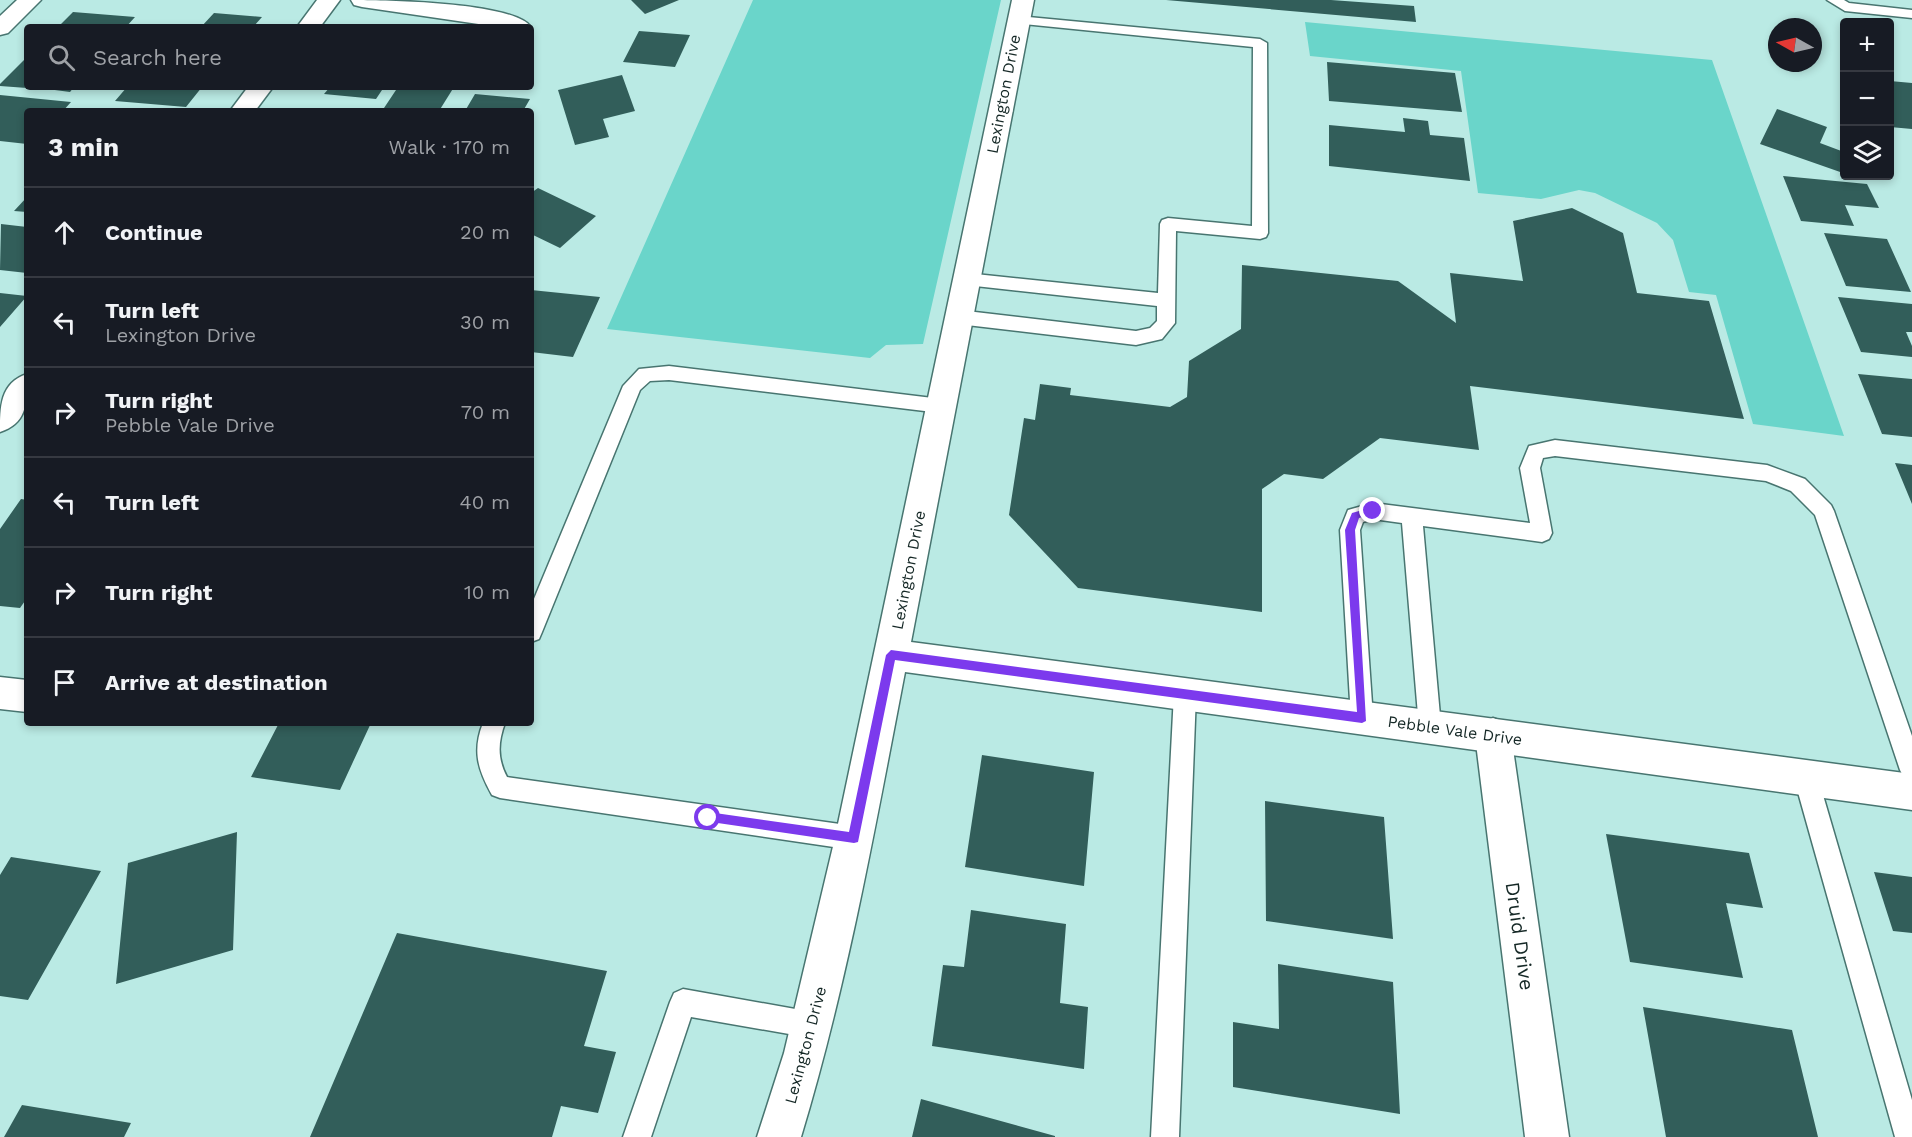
<!DOCTYPE html>
<html lang="en">
<head>
<meta charset="utf-8">
<style>
	body { margin:0; font-family:"Work Sans",sans-serif; background:#20242c; color:#f1f3f6 }
	.controls { position:absolute; right:18px; top:18px; display:grid; overflow:hidden; border-radius:6px; box-shadow:0 3px 9px #0003 }
	.controls button { width:54px; height:54px; display:grid; place-items:center; padding:0; border:0; border-bottom:2px solid #363941; background:#171b24; color:#f1f3f6; font:30px sans-serif }
	.compass { position:absolute; left:1768px; top:18px; width:54px; height:54px; border-radius:50%; background:#171b24; box-shadow:0 3px 9px #0003; rotate:278deg }
	.stop { position:absolute; width:18px; height:18px; margin:-14px; border:4px solid #7c3aed; border-radius:50%; background:#fff }
	.stop.end { background:#7c3aed; border-color:#fff; box-shadow:0 2px 6px #0008 }
	.list { margin:0; padding:0; list-style:none }
	h2 { display:flex; justify-content:space-between; align-items:center; height:78px; margin:0; padding:0 24px; font-size:26px }
	h2 small { font-size:20px; font-weight:400; color:#9ea1a6 }
	.list li { display:grid; grid-template-columns:39px 1fr auto; gap:18px; align-items:center; box-sizing:border-box; height:90px; padding:0 24px; border-top:2px solid #363941 }
	.list b { display:block; font-size:22px; white-space:nowrap }
	.list p { margin:0; font-size:20px; white-space:nowrap; color:#9ea1a6 }
	.list em { font-size:20px; font-style:normal; color:#9ea1a6 }
	.icon { flex:none; width:33px; height:33px; fill:none; stroke:currentColor; stroke-width:2; stroke-linecap:round; stroke-linejoin:round }
	.map { position:relative; flex:none; width:1912px; height:1137px; overflow:hidden }
	.search { position:absolute; background:#171b24; box-shadow:0 3px 9px #0003; left:24px; top:24px; width:510px; height:66px; display:flex; align-items:center; gap:15px; box-sizing:border-box; padding:0 21px; border-radius:6px; color:#9ea1a6; font-size:22px }
	.panel { position:absolute; background:#171b24; box-shadow:0 3px 9px #0003; left:24px; top:108px; width:510px; height:618px; border-radius:6px }
	.map>svg:first-child { display:block }
</style>
</head>
<body>
<div class="map">
<svg width="1912" height="1137" viewBox="0 0 1912 1137">
	<rect width="100%" height="100%" fill="#baeae4"/>
	<path fill="#6ad5ca" d="M753,0h248l-78,344 -37,1 -16,13 -263,-29z
		M1305,22l407,38 132,376 -91,-12 -37,-129 -27,-3 -16,-52 -16,-17 -62,-30 -16,-3 -38,9 -63,-6 -17,-122 -151,-15z"/>
	<path fill="#325e5a" d="M631,0h48l-34,14z
		M1166,0h165l83,6 2,16z
		M73,12l62,5 -9,10h-68z
		M214,13l48,4 -9,10h-52z
		M639,31l51,4 -15,32 -52,-5z
		M27,57v31l-27,-2v-2z
		M1327,62l128,11 7,39 -133,-11z
		M622,75l13,36 -32,8 6,18 -34,8 -17,-55z
		M1890,81l22,2v46l-22,-2z
		M32,87h42l-4,5z
		M127,87h75l-16,20 -71,-6z
		M330,87h54l-8,12 -52,-5z
		M398,87h56l-15,24h-57z
		M475,94l55,5 -7,12h-58z
		M0,95l71,7 -8,9h-36v33l-27,-3z
		M1777,109l50,18 -7,16 24,9 -1,21 -83,-29z
		M1403,118l25,3 2,14 34,3 6,43 -141,-15v-41l76,7z
		M1783,176l84,8 12,24 -34,-3 9,21 -53,-5z
		M538,188l58,28 -36,32 -29,-14v-41z
		M27,197v15l-13,-1z
		M1572,208l51,25 14,60 72,8 35,118 -274,-33 9,64 -99,-12 -57,41 -39,-5 -22,15v123l-184,-24 -69,-73 15,-97 11,2 5,-36 31,4 -1,7 100,12 17,-10 2,-36 52,-32 1,-64 156,16 58,42 -6,-50 73,8 -10,-60z
		M1,224l26,3v46l-27,-3z
		M1824,233l63,6 24,53 -65,-6z
		M531,290l69,7 -27,60 -42,-5v-28l3,-6h-3z
		M0,293l27,3 -27,31z
		M1838,297l74,7v28h-6l6,14v11l-51,-5z
		M1858,374l54,5v58l-30,-3z
		M1895,463l17,2v39z
		M21,499l6,1v98l-7,10 -20,-2v-77z
		M279,723h92l-31,67 -89,-13z
		M982,755l112,17 -10,114 -119,-19z
		M1265,801l119,16 9,122 -127,-18z
		M237,832l-4,118 -117,34 12,-121z
		M1606,834l143,19 14,55 -37,-5 17,75 -113,-16z
		M11,857l90,14 -73,129 -28,-4v-121z
		M1874,872l38,5v56l-19,-2z
		M971,910l95,14 -6,79 28,4 -4,62 -152,-23 11,-81 21,2z
		M397,933l210,38 -23,75 32,6 -18,61 -37,-7 -9,31h-242z
		M1278,964l115,18 7,132 -167,-27v-65l46,7z
		M1643,1007l149,23 26,107h-152z
		M921,1099l134,37v1h-143z
		M22,1105l109,18 -7,14h-120z"/>
	<g fill="none" stroke-linecap="round" stroke-linejoin="round">
		<g stroke="#487570" stroke-width="3">
			<path id="lane" d="M1827,0h17l5,3 63,7v8l-67,-7z
				M1018,16l242,23 7,4 1,190 -2,4 -6,2 -84,-8 -1,92 -13,16 -26,6 -178,-21 -6,-2 -3,-5 3,-5 6,-2 178,21 14,-3 7,-7v-15l-191,-21 -6,-2 -3,-4 3,-4 6,-2 192,20 2,-69 2,-4 6,-2 84,8 1,-179 -240,-24 -2,-3z
				M669,366l272,33 7,2 3,5 -3,5 -7,2 -272,-33 -19,1 -10,9 -98,242 -3,7 -8,3v-36l92,-220 16,-17z
				M1555,440l212,25 38,14 26,26 3,6 78,225v45l-8,-3 -4,-8 -85,-255 -24,-24 -25,-10 -211,-25 -12,2 -3,10 12,65 -3,6 -7,3 -119,-16 18,201 -3,8 -8,3 -8,-3 -3,-8 -17,-204 -29,-4 -10,3 -3,8 13,188 -3,8 -8,3 -8,-3 -3,-8 -11,-188 8,-20 25,-7 157,20 -10,-55 9,-22z
				M1185,684l8,3 3,7 -17,443h-28l23,-443 3,-7z
				M483,723h22c-7,19 -8,35 2,54l347,49 9,3 3,9 -3,9 -9,3 -354,-52 -8,-3c-14,-25 -20,-44 -9,-72z
				M1806,767l8,3 4,8 94,322v37h-17l-101,-359 4,-8z
				M683,989l129,23 9,4 4,9 -4,9 -9,4 -121,-21 -40,120h-28l47,-135 4,-9z"/>
		</g>
		<g stroke="#487570" stroke-width="3">
			<path id="street" d="M17,0h24l-33,33 -8,2v-19z
				M317,0h23l-20,27h-23z
				M351,0c32,0 163,2 180,27h-32l-137,-20 -8,-2z
				M248,87h25l-18,24h-25z
				M27,374c0,25 2,49 -27,58 0,-25 0,-49 27,-58z
				M0,677l27,3v32l-27,-3z
				M1493,718l13,5 5,12 58,402h-44l-50,-402 5,-12z"/>
		</g>
		<g stroke="#487570" stroke-width="3">
			<path id="secondary" d="M1012,0h22l-123,642 1001,132v36l-1007,-138c-30,156 -58,313 -104,465h-44l27,-84 51,-215z"/>
		</g>
		<use href="#lane" fill="#fff" fill-rule="evenodd"/>
		<use href="#street" fill="#fff" fill-rule="evenodd"/>
		<use href="#secondary" fill="#fff" fill-rule="evenodd"/>
	</g>
	<path fill="#7c3aed" d="M1373,507l5,4 -2,2 -17,5 -4,12 11,191 -4,2 -467,-63 -37,182 -4,1 -150,-22v-7l4,-2 141,20 37,-177 5,-5 466,62 -12,-182 7,-17z"/>
	<g text-anchor="middle" stroke-width="6" stroke-linejoin="round" paint-order="stroke">
		<g font-size="16" fill="#152826" stroke="#fff">
			<text transform="translate(1003 94) rotate(-79)" y="6">Lexington Drive</text>
			<text transform="translate(908 570) rotate(-79)" y="6">Lexington Drive</text>
			<text transform="translate(1455 730) rotate(8)" y="6">Pebble Vale Drive</text>
			<text transform="translate(805 1045) rotate(-75)" y="6">Lexington Drive</text>
		</g>
		<g font-size="20" fill="#152826" stroke="#fff">
			<text transform="translate(1520 936) rotate(82)" y="7">Druid Drive</text>
		</g>
	</g>
</svg>
<div class="controls">
<button>+</button>
<button>−</button>
<button><svg class="icon" aria-label="layers" viewBox="0 0 24 24"><path d="M12 4l9 5-9 5-9-5zM3 14l9 5 9-5"/></svg></button>
</div>
<svg class="compass" viewBox="-18 -18 36 36"><path d="M0-13l5 13h-10z" fill="#e53935"/><path d="M0 13l5-13h-10z" fill="#9ea1a6"/></svg>
<div class="stop" style="left:708px;top:818px"></div>
<div class="stop end" style="left:1373px;top:511px"></div>
<div class="search"><svg class="icon" aria-label="search" viewBox="0 0 24 24"><circle cx="10" cy="10" r="6"/><path d="M15 15l6 6"/></svg>Search here</div>
<section class="panel">
<h2>3 min<small>Walk · 170 m</small></h2>
<ul class="list">
<li><svg class="icon" aria-label="ahead" viewBox="0 0 24 24"><path d="M12 20V5M6 11l6-6 6 6"/></svg><div><b>Continue</b></div><em>20 m</em></li>
<li><svg class="icon" aria-label="left" viewBox="0 0 24 24"><path d="M17 20v-9H6M10 6l-5 5 5 5"/></svg><div><b>Turn left</b><p>Lexington Drive</p></div><em>30 m</em></li>
<li><svg class="icon" aria-label="right" viewBox="0 0 24 24"><path d="M7 20v-9h11M14 6l5 5-5 5"/></svg><div><b>Turn right</b><p>Pebble Vale Drive</p></div><em>70 m</em></li>
<li><svg class="icon" aria-label="left" viewBox="0 0 24 24"><path d="M17 20v-9H6M10 6l-5 5 5 5"/></svg><div><b>Turn left</b></div><em>40 m</em></li>
<li><svg class="icon" aria-label="right" viewBox="0 0 24 24"><path d="M7 20v-9h11M14 6l5 5-5 5"/></svg><div><b>Turn right</b></div><em>10 m</em></li>
<li><svg class="icon" aria-label="arrive" viewBox="0 0 24 24"><path d="M6 21V4h12l-3 4 3 4H6"/></svg><div><b>Arrive at destination</b></div></li>
</ul>
</section>
</div>
</body>
</html>
